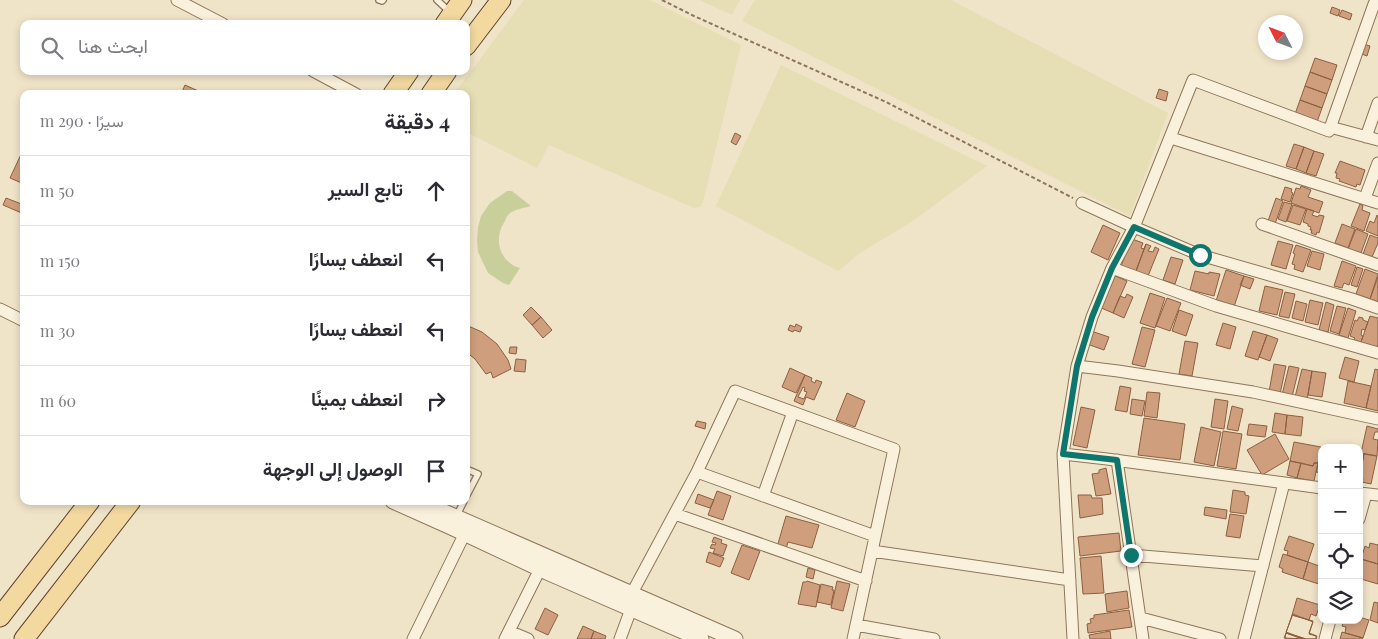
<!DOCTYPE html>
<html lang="ar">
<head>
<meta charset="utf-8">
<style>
	body { margin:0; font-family:"Playfair Display",Vazirmatn,serif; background:#f7f7f7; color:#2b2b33; direction:rtl }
	.controls { position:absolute; right:15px; bottom:15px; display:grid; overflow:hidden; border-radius:10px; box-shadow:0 2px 8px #0003 }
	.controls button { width:45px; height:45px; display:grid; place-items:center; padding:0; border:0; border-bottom:1px solid #e1e1e2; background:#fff; color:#2b2b33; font:25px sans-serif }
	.compass { position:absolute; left:1258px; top:15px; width:45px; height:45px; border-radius:50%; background:#fff; box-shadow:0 2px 8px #0003; rotate:312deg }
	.stop { position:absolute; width:15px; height:15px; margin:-11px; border:4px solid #0f766e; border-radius:50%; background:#fff }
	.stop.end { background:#0f766e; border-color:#fff; box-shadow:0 1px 5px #0008 }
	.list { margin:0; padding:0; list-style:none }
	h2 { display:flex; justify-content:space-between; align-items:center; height:65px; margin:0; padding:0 20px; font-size:21px }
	h2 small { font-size:16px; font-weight:400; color:#7c7c81 }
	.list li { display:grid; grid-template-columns:32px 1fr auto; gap:15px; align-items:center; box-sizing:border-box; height:70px; padding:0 20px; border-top:1px solid #e1e1e2 }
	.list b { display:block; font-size:19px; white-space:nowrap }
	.list em { font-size:16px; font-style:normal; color:#7c7c81 }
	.icon { flex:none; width:28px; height:28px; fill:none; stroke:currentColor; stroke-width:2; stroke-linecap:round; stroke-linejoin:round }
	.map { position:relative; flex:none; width:1378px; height:639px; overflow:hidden; direction:ltr }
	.search { position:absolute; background:#fff; box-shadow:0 2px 8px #0003; left:20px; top:20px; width:450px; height:55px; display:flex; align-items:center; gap:12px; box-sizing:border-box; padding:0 18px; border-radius:10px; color:#7c7c81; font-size:19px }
	.panel { position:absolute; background:#fff; box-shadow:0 2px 8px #0003; left:20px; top:90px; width:450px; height:415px; border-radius:10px; direction:rtl }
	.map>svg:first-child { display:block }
</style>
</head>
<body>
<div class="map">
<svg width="1378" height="639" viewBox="0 0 1378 639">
	<rect width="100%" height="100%" fill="#f0e4c8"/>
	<path fill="#e6deb5" d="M524,0h126l91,45 -38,157 -3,5 -6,1 -145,-63 -12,23 -71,-36v-38h-12z
		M699,0h41l-8,15z
		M755,0h196l217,113 -38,103 -388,-195z
		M781,65l206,101 -74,55 -53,32 -22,18 -122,-65z"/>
	<path fill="#c9cf9b" d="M507,191h5l19,15c-7,2 -16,3 -22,8 -2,2 -3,4 -4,7 -12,17 -6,41 15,47l-11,17 -6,-2 -15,-10 -10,-21 -1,-12 1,-13 3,-11 9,-13z"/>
	<path fill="#cf9f7d" stroke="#8d5f41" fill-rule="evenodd" d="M1332,7l8,3 -2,6 -8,-3z
		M1342,10l10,4 -2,6 -11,-4z
		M1357,42l13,4 -3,10 -13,-5z
		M1315,58l22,7 -5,15 -22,-8z
		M1310,72l22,8 -5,14 -22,-8z
		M185,85l20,9h-24z
		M1305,86l22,8 -5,14 -22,-8z
		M1159,89l9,3 -2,9 -10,-3z
		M1300,100l22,8 -5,14 -22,-8z
		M735,133l6,3 -5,9 -5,-3z
		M1294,144l10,3 -8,22 -10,-3z
		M1304,147l10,4 -8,22 -10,-4z
		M24,148v36l-14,-6z
		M1314,151l10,3 -8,22 -10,-3z
		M1340,161l25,9 -5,15 -3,-1 -1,3 -17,-6 1,-2 -4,-1 1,-5h-2z
		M1301,186l10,4 -3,7 15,5 -4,11 -28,-10 5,-15 4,1z
		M1285,187l7,2 -1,3 2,1 -3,9 -9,-3z
		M6,198l18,7v9l-21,-9z
		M1276,198l7,3 -8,23 -7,-3z
		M1284,202l8,2 -6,18 -8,-3z
		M1360,204l3,2 -1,4 8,3 -6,18 -13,-5z
		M1293,205l13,4 -6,16 -13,-4z
		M1307,209l7,2 -2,4 6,2 1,-2 5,1 -5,17 -2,-1 -1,3 -5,-2 1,-3h-2l1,-3 -3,-1v-2l-5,-2z
		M1377,215l1,1v20l-12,-5 4,-10 4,2z
		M1342,224l13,5 -7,19 -13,-5z
		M1103,225l17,8 -12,27 -17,-8z
		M1356,229l12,5 -7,19 -13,-4z
		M1370,235l8,3v5l-6,14 -9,-3z
		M1132,239l11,4 -2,5 3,1 2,-5 -10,27 -15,-5z
		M1278,241l15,4 -7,24 -15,-4z
		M1146,244l5,2 -3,5 5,1 2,-5 4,2 -11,27 -12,-5z
		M1296,245l15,5 -8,22 -9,-3 1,-4 -3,-1 3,-10 -2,-1z
		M1312,251l12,3 -4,16 -13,-4z
		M1171,257l12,3 -8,24 -12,-4z
		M1342,261l14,5 -7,19 -5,-2 -2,5 -8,-2z
		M1357,267l6,2 -6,18 -6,-2z
		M1365,269l13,5 -8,25 -14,-5z
		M1226,270l18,6 -10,31 -18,-6z
		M1195,271l14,3v-2l11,2 -6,22 -24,-6z
		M1113,275l14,6 -14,32 -14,-6z
		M1244,276l10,3 -4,10 -10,-4z
		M1378,277v25l-8,-3z
		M1265,286l18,4 -6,25 -18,-4z
		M1285,292l10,2 -6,24 -10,-2z
		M1150,293l15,5 -10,30 -15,-5z
		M1127,294l6,3 -9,21 -11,-5 7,-17 5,2z
		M1167,298l14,5 -11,28 -14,-5z
		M1310,300l13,3 -5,22 -13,-3z
		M1296,301l11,3 -4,17 -11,-3z
		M1326,302l8,3 -6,27 -9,-2z
		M1337,306l9,2 -7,26 -9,-3z
		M531,307l10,10 -9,8 -9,-10z
		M1348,308l8,3 -8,27 -9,-3z
		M1179,310l14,5 -7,21 -14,-5z
		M1370,316l8,2v26l-1,4 -16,-6z
		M541,317l11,13 -9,8 -11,-13z
		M1359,317l4,1v2l5,2 -3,8 -3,-1 -1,6 2,1 -2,6 -7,-2 1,-2 -5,-2 5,-16 2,1z
		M1223,323l13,4 -6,22 -14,-4z
		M796,324l6,3 -2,5 -6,-2 -1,2 -5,-2 2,-5 5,2z
		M466,325l16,7 15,12 11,16 3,9 -18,9 -2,-6 -5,2 -11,-15 -5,-4 -4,3z
		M1142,327l13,3 -10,37 -13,-3z
		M1091,331l18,6 -5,13 -17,-6z
		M1253,331l14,4 -9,25 -13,-4z
		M1267,335l11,4 -8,22 -11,-4z
		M1185,341l13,2 -6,33 -13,-2z
		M510,347h7l-1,7 -7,-1z
		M1345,357l14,4 -5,21 -15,-4z
		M516,359l10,1 -1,12 -11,-1z
		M1274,364l12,2 -6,28 -11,-2z
		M1289,366l10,2 -7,29 -10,-2z
		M790,368l15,7 -9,18 -14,-6z
		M1302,369l10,2 -5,29 -12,-3z
		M1375,369l3,1v41l-12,-3z
		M1312,371l14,2 -4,24 -14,-2z
		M805,375l7,3 -1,3 4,2 1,-3 6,2 -8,18 -8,-3 -3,8 -9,-4zM803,387l2,1 -1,3 3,1 -3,7 -6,-2z
		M1348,381l23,5 -5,22 -22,-5z
		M1120,386l11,2 -4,24 -12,-2z
		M1147,392l13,1 -3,25 -13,-2z
		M847,393l18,8 -10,26 -19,-7z
		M1132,399l13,2 -3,15 -12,-2z
		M1215,399l13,2 -4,28 -13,-2z
		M1232,406l11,3 -5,22 -11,-2z
		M1081,407l14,3 -8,38 -14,-3z
		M1275,413l12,2 -2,19 -13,-2z
		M1287,415l16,2 -2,19 -16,-2z
		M1144,418l41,6 -5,36 -42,-5z
		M697,421l9,2 -1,6 -10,-3z
		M1249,424l18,2 -2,11 -18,-2z
		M1367,426l11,3v3h-3l-2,7 5,1 -1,16 -16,-3z
		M1201,427l20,5 -7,34 -20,-4z
		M1223,431l19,3 -6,35 -19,-3z
		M1275,434l14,25 -27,16 -15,-25z
		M1294,442l27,5 -3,16h-4l-1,3 -23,-5z
		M1359,453l5,1 -5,24z
		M1364,454l13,2 -6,28 -9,-2 1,-4h-4z
		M1290,461l11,2 -4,15 -10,-3z
		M1319,461l3,1v11l-6,-1z
		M1301,463l12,3 1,-3h4l-4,18 -17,-3z
		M1106,468l5,26 -15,2 -4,-22 7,-1v-3z
		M1233,490l12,2v3l4,1 -3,18 -16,-2z
		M717,491l14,5 -8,24 -15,-5z
		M698,494l16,6 -4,8 -15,-5z
		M1078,495h13l1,3h10l1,16 -23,4z
		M1205,507l22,3 -1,9 -22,-4z
		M1230,514l14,2 -4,22 -14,-2z
		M786,516l33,9 -7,23 -24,-6 -2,7 -9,-2z
		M1119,533l2,18 -41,5 -2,-19z
		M1289,536l25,8 -6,18 -21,-7 1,-4 -4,-1z
		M714,537l8,3 -1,3 6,2 -4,11 -10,-3 2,-4 -5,-1 2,-4 3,1 1,-2 -4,-1z
		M1370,543l8,2v19l-17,-5 4,-13 4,2z
		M742,545l18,6 -11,29 -18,-7z
		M709,552l15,6 -4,9 -14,-5z
		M1283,554l25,8 -5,17 -21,-7 1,-3 -4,-2z
		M1101,556l3,37 -21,1 -3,-36z
		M1361,559l17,5v20l-17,-5 1,-3 -3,-1v-9z
		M1308,562l14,5v18l-19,-6z
		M808,568l7,2 -2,9 -7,-2z
		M807,581l13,4 -4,22 -18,-3 5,-22h3z
		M837,581l13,3 -7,27 -12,-3z
		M821,584l12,3 -1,3h2l-3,15 -14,-3z
		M1127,591l2,17 -22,4 -2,-18z
		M1297,598l23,7 -4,11 -5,-2 -2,6 -17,-5z
		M1374,602l4,1v20l-8,-3z
		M545,608l13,7 -10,20 -13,-6z
		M1129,610l3,17 -44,6 -1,-9 4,-1 -1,-4 4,-1v-3z
		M1293,614l20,8 -4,11 8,3 -1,3h-11l-19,-7z
		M1292,615l21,6 -4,13 7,2v3h-10l-20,-6z
		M1359,617l10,3 -6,18 -18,-5 1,-6 -4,-1 2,-6h15z
		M583,626l11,5 -3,8h-14z
		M594,631l12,5 -1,3h-14z
		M1110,631l1,8h-21l-1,-4z
		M1342,632l21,6 -1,1h-22z
		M1286,633l20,6 -22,-1z
		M1286,633l16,6h-15l-2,-1z"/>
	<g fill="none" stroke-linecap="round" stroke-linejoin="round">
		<g stroke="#8d765c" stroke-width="8">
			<path id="service" d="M379,0l3,1 1,-1
				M437,0l13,12
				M466,469l12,5 -12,23
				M456,517l8,-16"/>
		</g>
		<g stroke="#8d765c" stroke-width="13">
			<path id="minor" d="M177,0l46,24
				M313,71l43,23
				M1330,127l48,13
				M1366,137l12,-34
				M1171,138l207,65
				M1365,198l13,-35
				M1082,203l52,24 66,28 152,44 26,9
				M1262,224l116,41
				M1112,268l104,38 162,47
				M0,309l24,12
				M1077,366l41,5 135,21 125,27
				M1063,454l44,5 215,29
				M1117,460l26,179
				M697,472l178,64
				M1359,493l19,2
				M763,496l30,-84
				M675,514l191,67
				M1359,519l7,-25
				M872,551l198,29
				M1131,555l132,11
				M632,593l65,-121 38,-81 159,58 -41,190
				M1141,618l79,21
				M856,625l78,14
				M509,631l19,8
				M413,639l55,-112
				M505,639l35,-70
				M620,639l11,-30
				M1073,639l-10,-185 14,-88 15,-49 20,-49 22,-41 59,-147 136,51 45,-127
				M1244,639l40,-156
				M1325,639l5,-19"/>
		</g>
		<g stroke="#8d765c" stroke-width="17">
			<path id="tertiary" d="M393,501l58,26 96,45 154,67
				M419,501l316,138"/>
		</g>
		<g stroke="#5b4430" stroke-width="21">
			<path id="primary" d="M445,24l17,-24
				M466,46l35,-46
				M393,94l16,-23
				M431,94l16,-23
				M0,617l90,-116
				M24,639l107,-138"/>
		</g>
		<path stroke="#8d765c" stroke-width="2" stroke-dasharray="4 2.5" stroke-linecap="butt" d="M662,0l32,16 192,86 187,96"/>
		<use href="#service" stroke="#faf1dc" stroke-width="5.5"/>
		<use href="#minor" stroke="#faf1dc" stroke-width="11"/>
		<use href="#tertiary" stroke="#faf1dc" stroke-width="15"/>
		<use href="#primary" stroke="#f3d9a0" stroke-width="19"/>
	</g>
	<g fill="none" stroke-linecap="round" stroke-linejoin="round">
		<path stroke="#0f766e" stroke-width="6" d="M1131,555l-14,-95 -54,-6 14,-88 15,-49 20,-49 22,-41 66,28"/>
	</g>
</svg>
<div class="controls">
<button>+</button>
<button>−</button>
<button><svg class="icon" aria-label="locate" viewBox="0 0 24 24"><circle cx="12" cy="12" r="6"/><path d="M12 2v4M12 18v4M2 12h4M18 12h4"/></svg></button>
<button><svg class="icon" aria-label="layers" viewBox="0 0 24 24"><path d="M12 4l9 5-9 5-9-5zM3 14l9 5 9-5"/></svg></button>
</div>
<svg class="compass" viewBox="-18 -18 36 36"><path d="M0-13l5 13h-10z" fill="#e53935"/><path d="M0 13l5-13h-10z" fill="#7c7c81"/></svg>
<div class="stop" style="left:1200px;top:255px"></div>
<div class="stop end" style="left:1131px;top:555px"></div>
<div class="search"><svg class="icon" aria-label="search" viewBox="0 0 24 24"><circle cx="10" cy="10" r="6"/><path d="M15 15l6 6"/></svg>ابحث هنا</div>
<section class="panel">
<h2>4 دقيقة<small>سيرًا · 290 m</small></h2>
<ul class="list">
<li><svg class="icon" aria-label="ahead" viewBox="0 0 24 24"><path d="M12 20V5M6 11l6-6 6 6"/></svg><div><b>تابع السير</b></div><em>50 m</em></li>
<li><svg class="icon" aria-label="left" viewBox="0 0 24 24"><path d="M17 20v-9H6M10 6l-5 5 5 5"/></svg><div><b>انعطف يسارًا</b></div><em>150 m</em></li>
<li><svg class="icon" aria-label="left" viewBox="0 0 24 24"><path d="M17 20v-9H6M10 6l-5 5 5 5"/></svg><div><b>انعطف يسارًا</b></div><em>30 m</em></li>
<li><svg class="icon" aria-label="right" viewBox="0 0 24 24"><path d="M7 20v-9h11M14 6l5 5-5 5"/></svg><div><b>انعطف يمينًا</b></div><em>60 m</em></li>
<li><svg class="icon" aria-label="arrive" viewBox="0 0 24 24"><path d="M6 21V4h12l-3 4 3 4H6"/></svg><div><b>الوصول إلى الوجهة</b></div></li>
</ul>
</section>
</div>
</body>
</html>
